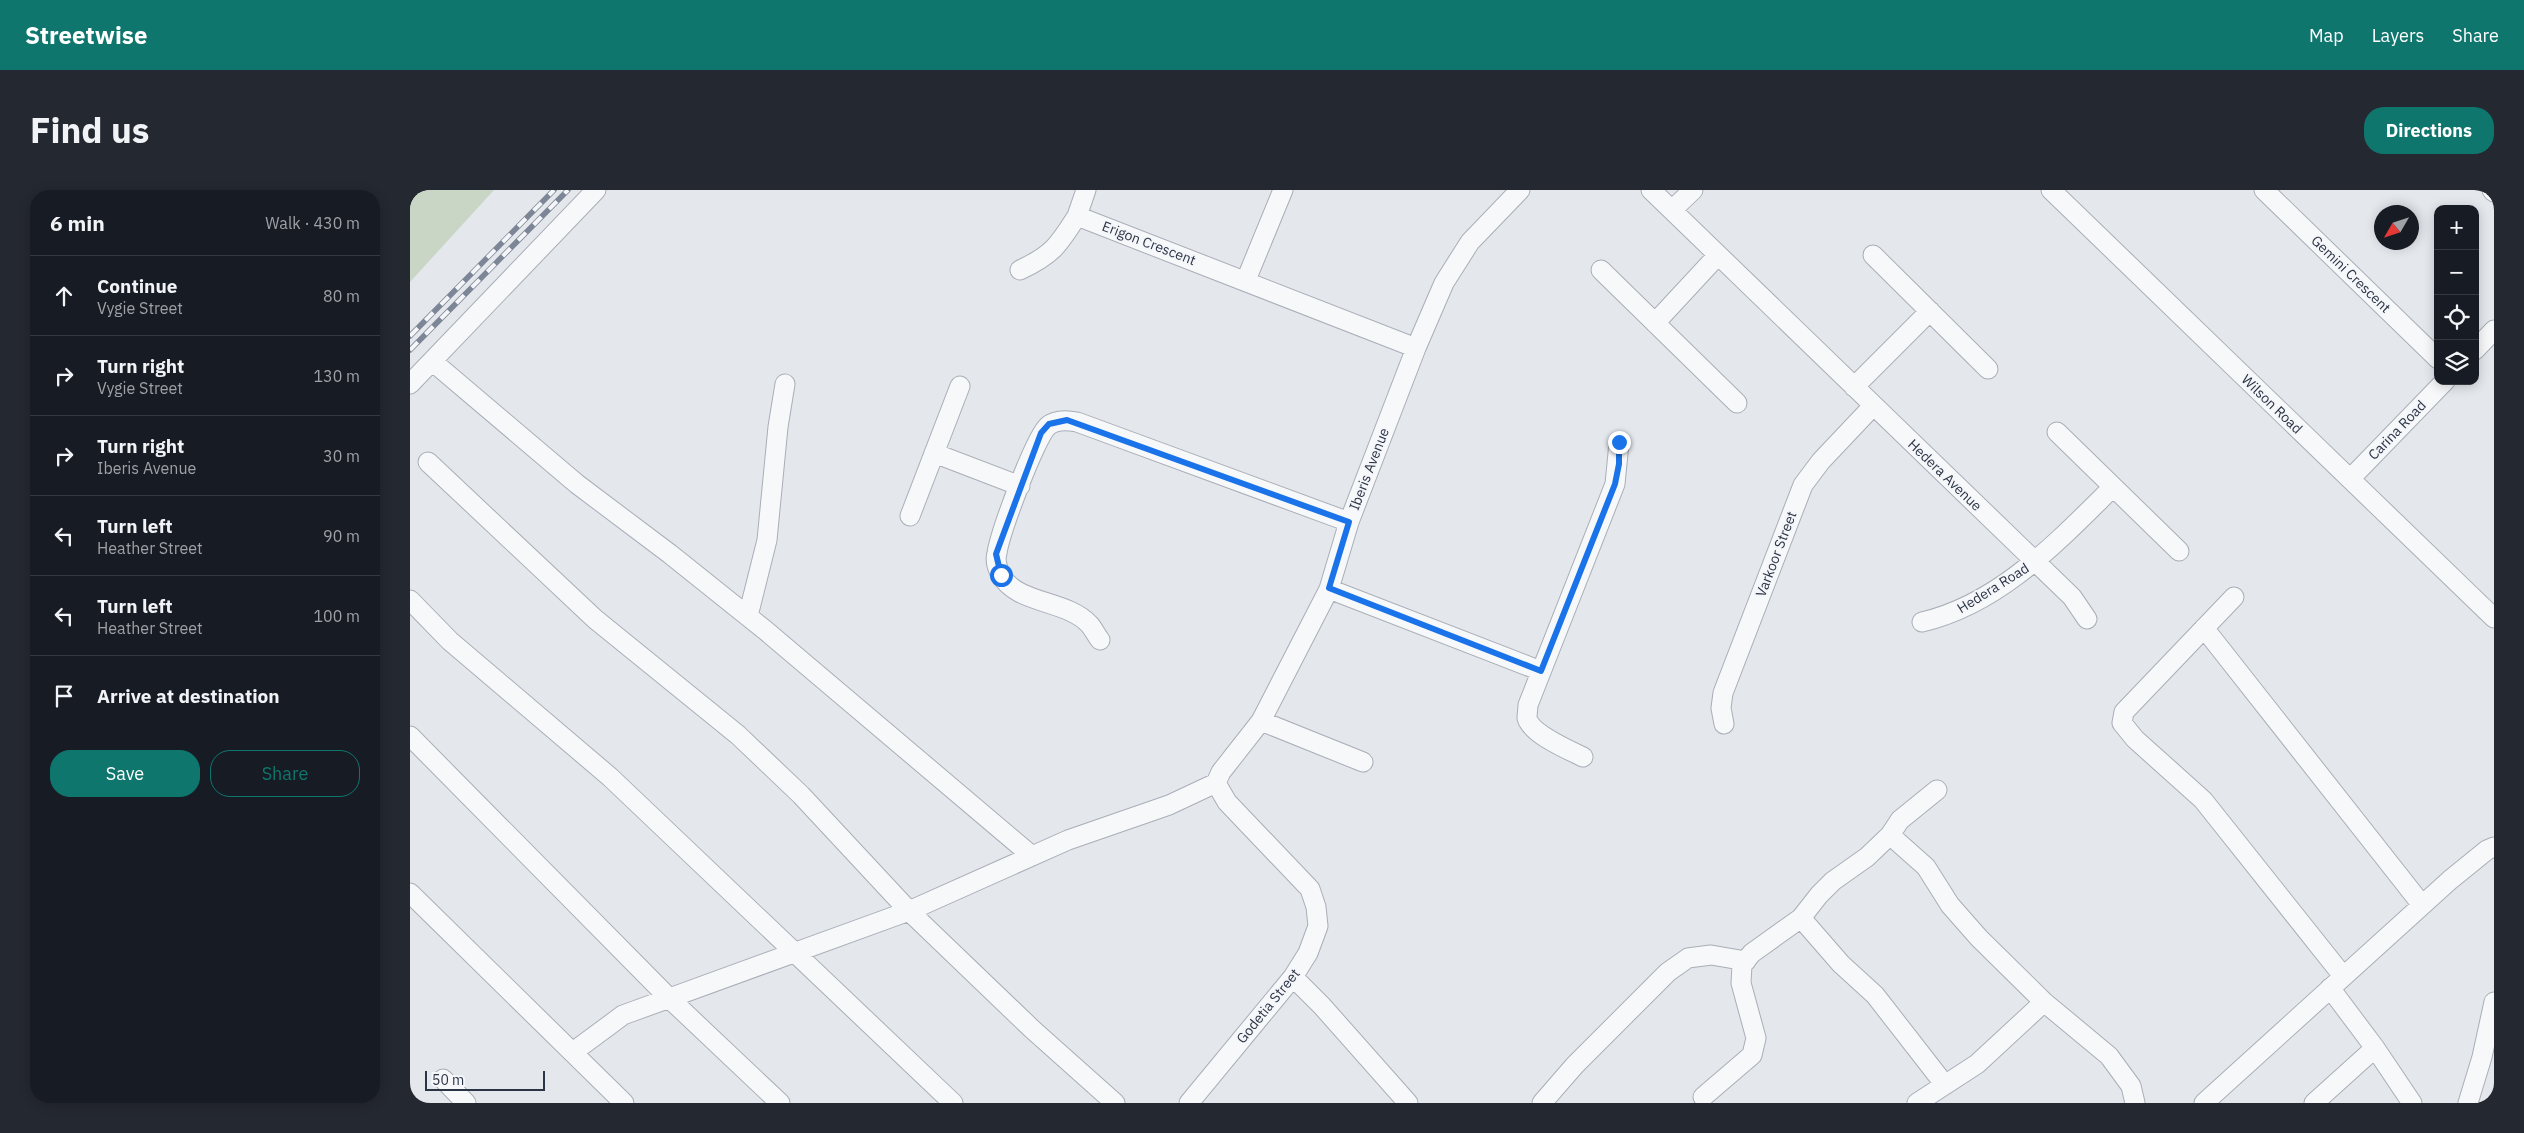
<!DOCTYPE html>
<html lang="en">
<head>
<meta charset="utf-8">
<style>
	body { margin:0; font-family:"IBM Plex Sans",sans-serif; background:#242831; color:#f1f3f6 }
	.controls { position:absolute; right:15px; top:15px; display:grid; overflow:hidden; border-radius:10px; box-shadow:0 2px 12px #0003 }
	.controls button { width:45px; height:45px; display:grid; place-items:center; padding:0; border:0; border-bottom:1px solid #363941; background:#171b24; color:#f1f3f6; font:25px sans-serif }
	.compass { position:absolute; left:1964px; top:15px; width:45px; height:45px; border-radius:50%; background:#171b24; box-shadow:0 2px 12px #0003; rotate:231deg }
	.scale { position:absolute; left:15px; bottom:12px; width:120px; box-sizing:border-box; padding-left:5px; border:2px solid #2b3445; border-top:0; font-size:14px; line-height:18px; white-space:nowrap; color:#2b3445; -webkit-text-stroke:4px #f4f6f9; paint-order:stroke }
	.stop { position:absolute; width:15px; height:15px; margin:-11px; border:4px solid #1a73e8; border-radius:50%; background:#fff }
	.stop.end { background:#1a73e8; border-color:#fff; box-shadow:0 1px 5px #0008 }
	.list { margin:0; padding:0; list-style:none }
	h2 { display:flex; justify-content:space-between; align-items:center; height:65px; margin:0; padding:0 20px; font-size:21px }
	h2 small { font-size:16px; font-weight:400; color:#9ea1a6 }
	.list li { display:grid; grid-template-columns:32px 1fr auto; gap:15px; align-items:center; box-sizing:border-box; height:80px; padding:0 20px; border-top:1px solid #363941 }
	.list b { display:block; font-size:19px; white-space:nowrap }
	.list p { margin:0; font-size:16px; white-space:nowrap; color:#9ea1a6 }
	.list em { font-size:16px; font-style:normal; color:#9ea1a6 }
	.actions { display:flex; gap:10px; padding:15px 20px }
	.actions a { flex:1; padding:11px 0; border:1px solid #0f766e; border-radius:20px; text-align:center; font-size:18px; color:#0f766e }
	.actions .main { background:#0f766e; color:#fff }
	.icon { flex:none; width:28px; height:28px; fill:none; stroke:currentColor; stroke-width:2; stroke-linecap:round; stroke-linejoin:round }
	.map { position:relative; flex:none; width:2084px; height:913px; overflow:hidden; border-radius:20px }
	header { display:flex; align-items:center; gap:30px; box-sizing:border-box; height:70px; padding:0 25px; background:#0f766e; color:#fff }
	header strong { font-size:24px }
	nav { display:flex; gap:28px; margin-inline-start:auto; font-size:18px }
	.intro { display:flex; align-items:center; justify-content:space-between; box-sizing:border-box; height:120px; padding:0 30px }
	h1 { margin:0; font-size:35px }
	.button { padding:12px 22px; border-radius:20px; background:#0f766e; color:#fff; font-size:18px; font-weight:700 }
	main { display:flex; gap:30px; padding:0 30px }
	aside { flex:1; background:#171b24; border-radius:20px; box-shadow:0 2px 12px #0003 }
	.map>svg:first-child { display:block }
</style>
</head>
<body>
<header>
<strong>Streetwise</strong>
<nav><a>Map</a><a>Layers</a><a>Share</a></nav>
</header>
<div class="intro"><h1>Find us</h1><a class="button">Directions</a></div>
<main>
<aside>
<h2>6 min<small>Walk · 430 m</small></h2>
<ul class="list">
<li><svg class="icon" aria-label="ahead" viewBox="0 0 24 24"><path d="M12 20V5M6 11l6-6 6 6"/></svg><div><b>Continue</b><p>Vygie Street</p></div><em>80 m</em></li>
<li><svg class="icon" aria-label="right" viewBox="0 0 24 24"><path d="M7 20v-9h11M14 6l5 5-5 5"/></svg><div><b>Turn right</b><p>Vygie Street</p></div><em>130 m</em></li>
<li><svg class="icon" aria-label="right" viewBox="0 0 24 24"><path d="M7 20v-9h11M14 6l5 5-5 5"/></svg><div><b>Turn right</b><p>Iberis Avenue</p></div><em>30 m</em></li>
<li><svg class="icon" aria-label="left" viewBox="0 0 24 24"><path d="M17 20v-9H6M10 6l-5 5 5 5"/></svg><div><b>Turn left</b><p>Heather Street</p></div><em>90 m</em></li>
<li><svg class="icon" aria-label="left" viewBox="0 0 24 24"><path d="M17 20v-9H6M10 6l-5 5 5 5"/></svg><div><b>Turn left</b><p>Heather Street</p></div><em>100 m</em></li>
<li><svg class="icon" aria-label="arrive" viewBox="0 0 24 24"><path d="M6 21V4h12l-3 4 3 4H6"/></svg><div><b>Arrive at destination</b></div></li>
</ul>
<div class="actions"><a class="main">Save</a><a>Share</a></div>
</aside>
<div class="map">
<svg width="2084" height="913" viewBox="0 0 2084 913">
	<rect width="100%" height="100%" fill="#e4e7ec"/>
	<path fill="#c9d6c5" d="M0,0h84l-84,92z"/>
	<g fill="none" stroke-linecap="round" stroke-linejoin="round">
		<g stroke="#a9aeb7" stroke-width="21">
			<path id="minor" d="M676,0l-9,26 339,132
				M1241,0l421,407 15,22
				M1641,0l443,428
				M1854,0l174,169
				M2082,0l2,2
				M1262,20l21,-20
				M1463,65l115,114
				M610,80c32,-15 38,-24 57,-54
				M1191,80l136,133
				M836,90l37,-90
				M1245,133l63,-68
				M2065,160l19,-20
				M22,171l145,123 93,70 95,76 267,226
				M0,194l186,-194
				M1444,197l76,-76
				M1647,242l122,119
				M524,263l86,33
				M18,272l167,157 143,116 63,60 108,116 123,118 83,74
				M1940,289l95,-98
				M500,326l50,-130
				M919,399l212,82
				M1824,407l-110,115 -2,11 13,16 68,61 140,176
				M0,410l40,41 160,136 343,326
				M338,426l19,-76 11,-113 7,-43
				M1512,432c78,-18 136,-81 191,-135
				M1794,438l218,277
				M690,450c-4,-5 -7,-12 -11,-16 -22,-24 -73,-20 -88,-49 -4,-7 -6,-15 -4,-22 3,-20 38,-116 51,-127 8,-7 19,-6 29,-4l272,100
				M851,531l102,41
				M1314,534l-3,-16 2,-15 80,-208 18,-24 52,-55
				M0,546l259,262 111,105
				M1173,567c-14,-7 -52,-23 -56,-39 0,-4 1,-9 1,-13l87,-221 4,-41
				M806,593l5,-11 40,-51 68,-132 20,-67 67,-174 28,-65 26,-41 50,-52
				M1480,645l36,32 24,38 29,33 65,64 65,54 22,30 4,17
				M0,703l214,210
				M1391,728l40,46 34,31 70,90
				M883,787l29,29 86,97
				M1920,798l45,60 37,55
				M163,862l50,-37 286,-104 159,-71 101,-35 47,-22
				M33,889l23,24
				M1293,907l49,-42 4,-17 -15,-55 1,-18 10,-12 49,-35 18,-23 14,-14 34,-24 23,-22 10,-15 37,-30
				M779,913l104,-126 15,-24 10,-27 -2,-19 -6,-18 -83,-87 -11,-19
				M1132,913l33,-38 93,-93 20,-14 23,-3 35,6
				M1507,913l60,-39 67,-62
				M1794,913l246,-223 37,-30 7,-3
				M1904,913l61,-55
				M2058,913l14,-46 12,-55"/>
		</g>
		<use href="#minor" stroke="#f7f8fa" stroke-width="19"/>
		<g stroke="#7d8696" stroke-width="5.5">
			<path id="rail" d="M0,146l144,-146
				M0,160l158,-160"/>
		</g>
		<use href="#rail" stroke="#f4f6f9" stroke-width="4" stroke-dasharray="11" stroke-linecap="butt"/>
	</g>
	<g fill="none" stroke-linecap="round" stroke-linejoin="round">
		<path stroke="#1a73e8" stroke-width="6" d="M591,385l-5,-21 45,-121 8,-9 18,-4 282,102 -20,66 212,83 74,-187 4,-20v-22"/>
	</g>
	<g text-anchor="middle" stroke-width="4" stroke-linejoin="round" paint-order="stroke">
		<g font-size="14" fill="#2b3445" stroke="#f4f6f9">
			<text transform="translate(739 53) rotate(21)" y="5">Erigon Crescent</text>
			<text transform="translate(1941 84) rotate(44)" y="5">Gemini Crescent</text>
			<text transform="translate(1862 214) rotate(44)" y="5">Wilson Road</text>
			<text transform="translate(1987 240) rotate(-46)" y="5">Carina Road</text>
			<text transform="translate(959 279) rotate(-69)" y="5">Iberis Avenue</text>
			<text transform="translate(1535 285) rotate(44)" y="5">Hedera Avenue</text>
			<text transform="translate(1366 364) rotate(-69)" y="5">Varkoor Street</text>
			<text transform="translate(1583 398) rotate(-32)" y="5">Hedera Road</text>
			<text transform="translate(858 816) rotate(-51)" y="5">Godetia Street</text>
		</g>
	</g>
</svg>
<div class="controls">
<button>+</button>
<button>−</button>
<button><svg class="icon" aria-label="locate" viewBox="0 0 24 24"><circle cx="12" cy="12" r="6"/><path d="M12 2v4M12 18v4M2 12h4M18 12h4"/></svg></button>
<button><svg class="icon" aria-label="layers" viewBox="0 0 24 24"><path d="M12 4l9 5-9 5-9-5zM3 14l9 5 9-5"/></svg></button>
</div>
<svg class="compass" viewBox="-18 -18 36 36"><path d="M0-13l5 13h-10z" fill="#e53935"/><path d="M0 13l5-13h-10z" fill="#9ea1a6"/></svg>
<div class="scale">50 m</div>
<div class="stop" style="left:591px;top:385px"></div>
<div class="stop end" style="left:1209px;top:252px"></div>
</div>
</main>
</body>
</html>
